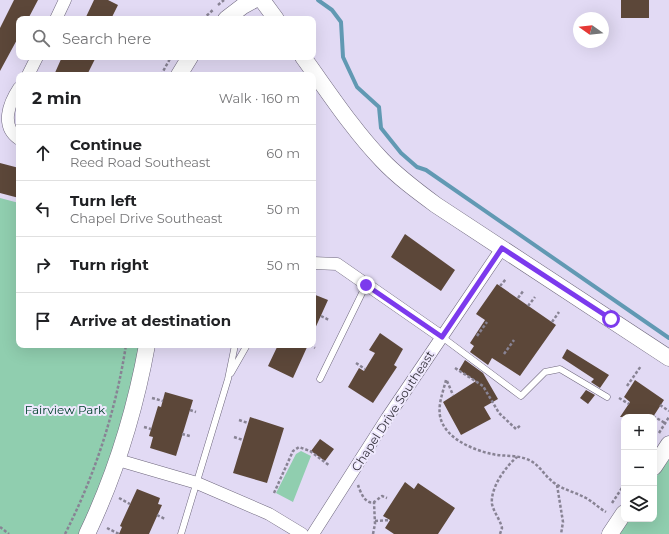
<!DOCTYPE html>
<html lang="en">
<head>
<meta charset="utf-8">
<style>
	body { margin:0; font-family:Montserrat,sans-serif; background:#f6f6f6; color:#202124 }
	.controls { position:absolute; right:12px; bottom:12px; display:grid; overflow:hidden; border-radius:8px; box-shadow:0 4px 16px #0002 }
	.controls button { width:36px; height:36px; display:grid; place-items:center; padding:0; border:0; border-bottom:1px solid #e0e0e0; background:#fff; color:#202124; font:20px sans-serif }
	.compass { position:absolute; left:573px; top:12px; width:36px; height:36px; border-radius:50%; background:#fff; box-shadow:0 4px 16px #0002; rotate:285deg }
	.stop { position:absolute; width:12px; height:12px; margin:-9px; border:3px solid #7c3aed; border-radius:50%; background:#fff }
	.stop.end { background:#7c3aed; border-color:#fff; box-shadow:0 1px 4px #0008 }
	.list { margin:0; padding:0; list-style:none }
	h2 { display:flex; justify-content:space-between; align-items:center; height:52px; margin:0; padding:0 16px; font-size:17px }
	h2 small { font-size:13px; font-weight:400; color:#757577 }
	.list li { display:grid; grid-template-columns:26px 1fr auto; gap:12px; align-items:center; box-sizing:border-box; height:56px; padding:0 16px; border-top:1px solid #e0e0e0 }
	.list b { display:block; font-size:15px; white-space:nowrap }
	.list p { margin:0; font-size:13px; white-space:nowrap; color:#757577 }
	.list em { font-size:13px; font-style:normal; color:#757577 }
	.icon { flex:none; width:22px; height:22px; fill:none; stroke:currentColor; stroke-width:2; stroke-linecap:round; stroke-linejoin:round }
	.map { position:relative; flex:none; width:669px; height:534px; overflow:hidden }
	.search { position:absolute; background:#fff; box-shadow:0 4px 16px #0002; left:16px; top:16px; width:300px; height:44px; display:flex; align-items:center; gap:10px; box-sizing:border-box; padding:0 14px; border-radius:8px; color:#757577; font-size:15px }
	.panel { position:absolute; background:#fff; box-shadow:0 4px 16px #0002; left:16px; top:72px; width:300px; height:276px; border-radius:8px }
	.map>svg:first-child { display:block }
</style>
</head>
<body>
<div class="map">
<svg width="669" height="534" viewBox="0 0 669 534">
	<rect width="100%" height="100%" fill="#e2daf4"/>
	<path fill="#90ceaf" d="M0,198l19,5v142h128l-60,189h-87z
		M301,451l10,5 -18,46 -17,-9 20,-39z
		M669,459v75h-53l10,-15h28v-39z"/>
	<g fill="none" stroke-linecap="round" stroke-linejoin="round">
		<path stroke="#6199b3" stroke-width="4" d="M318,0l14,10 9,12 2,35 14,30 22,20 2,21 20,25 16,14 9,3 243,168"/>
	</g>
	<path fill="#5c4739" d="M14,0h24l-10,19h-9v17l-19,35v-43z
		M94,0h14l10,5 -7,14h-26z
		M621,0h28v18h-28z
		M62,57h34l-9,18h-33z
		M0,163l19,5v30l-19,-5z
		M405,234l50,36 -14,21 -50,-34z
		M497,284l59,41 -36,51 -28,-18 -4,7 -18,-13 4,-6 -4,-3 15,-23 -9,-6z
		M313,294l15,6 -15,33z
		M380,333l23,16 -9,16 3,2 -24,36 -25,-16 11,-19 5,3 11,-18 -6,-3z
		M278,345h30l-15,33 -25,-12z
		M567,349l42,26 -9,13 -9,-6 3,-3 -32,-21z
		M465,360l18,13 15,26 -14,8 7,12 -30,16 -18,-33 33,-21 -17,-11z
		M635,380l29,20 -11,17h-33l10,-15 -6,-5z
		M586,390l9,5 -7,9 -8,-6z
		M165,392l28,8 -17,56 -26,-8 3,-11 -4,-1 9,-30 3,1z
		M250,417l34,11 -17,55 -34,-10z
		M320,439l14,10 -9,12 -14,-10z
		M405,482l9,7 4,-6 37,25 -17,26h-44l-9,-6 5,-8 -7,-4z
		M137,489l23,9 -2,6 4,1 -13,29h-30l3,-7 -2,-1z"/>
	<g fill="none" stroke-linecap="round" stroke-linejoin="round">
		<g stroke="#6d667c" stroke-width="7">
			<path id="lane" d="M442,337l79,59 24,-24 15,-3 47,28
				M231,373l16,-28
				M320,379l46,-94
				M181,534l47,-155 7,-34"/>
		</g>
		<g stroke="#6d667c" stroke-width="13">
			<path id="street" d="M56,19l9,-19
				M28,75l9,-18
				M19,88c-10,15 -19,38 0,51
				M313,263l24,1 105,73
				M118,460l79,23 72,31 33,20
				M313,534l74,-116 115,-170"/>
		</g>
		<g stroke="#6d667c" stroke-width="17">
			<path id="secondary" d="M262,0l14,19
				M226,19l17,-13 11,-6
				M303,57c24,33 50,73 79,103 16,17 35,31 54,45l233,153
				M179,75l11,-18
				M654,467l15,-23
				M87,534c29,-61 48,-123 60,-189
				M610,534l14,-21"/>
		</g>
		<path stroke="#888394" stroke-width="2.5" stroke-dasharray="3 2" stroke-linecap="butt" d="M218,5l6,-5
			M203,19l11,-10
			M161,75l10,-18
			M500,286l6,-7
			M518,298l6,-8
			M528,306l7,-9
			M321,316l8,4
			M552,322l7,-10
			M477,336l10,-14
			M310,345l5,3
			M504,354l10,-14
			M356,363l9,6
			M455,368l28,18 16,27 17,16 5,-4
			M446,380c-3,12 -8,24 -6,36 4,22 33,34 52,38 13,3 26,0 39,7 9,5 14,15 22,21 10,8 22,10 33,16 7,4 13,10 20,14
			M447,381l6,14
			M627,386l14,-20
			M152,398l11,3
			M619,398l10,6
			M660,405l9,6
			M190,410l6,2
			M653,416l12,7
			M239,420l9,3
			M144,427l7,2
			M659,433l10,-16
			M182,434l8,2
			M234,437l9,3
			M358,485c2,6 7,20 16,17 2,-1 5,-4 8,-6l5,2
			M557,485l6,37 -2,12
			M274,493l19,-42 6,-4 11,4 20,15
			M119,498l11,6
			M612,503l12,-18
			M157,515l8,4
			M375,521l15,-1
			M0,527l9,7
			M107,528l12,6
			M65,534c30,-59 51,-124 61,-189
			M373,534l2,-10 -1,-22
			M500,534l2,-6c-2,-9 -8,-15 -10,-24 -2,-16 14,-38 25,-47"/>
		<use href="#lane" stroke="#fff" stroke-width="6"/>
		<use href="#street" stroke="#fff" stroke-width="12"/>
		<use href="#secondary" stroke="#fff" stroke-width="16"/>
	</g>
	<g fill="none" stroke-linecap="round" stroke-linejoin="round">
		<path stroke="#7c3aed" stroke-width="5" d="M366,285l76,52 60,-89 109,71"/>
	</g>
	<g text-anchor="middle" stroke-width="4" stroke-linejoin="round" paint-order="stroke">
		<g font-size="12" fill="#00422b" stroke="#eee8fd">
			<text x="65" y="414">Fairview Park</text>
		</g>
		<g font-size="12" fill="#36333d" stroke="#eee8fd">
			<text transform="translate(393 411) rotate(-57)" y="4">Chapel Drive Southeast</text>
		</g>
	</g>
</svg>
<div class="controls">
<button>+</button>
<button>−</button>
<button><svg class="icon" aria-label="layers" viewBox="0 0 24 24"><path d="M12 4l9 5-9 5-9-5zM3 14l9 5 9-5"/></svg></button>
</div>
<svg class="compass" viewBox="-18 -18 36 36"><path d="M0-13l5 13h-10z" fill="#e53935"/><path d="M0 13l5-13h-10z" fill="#757577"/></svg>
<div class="stop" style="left:611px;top:319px"></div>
<div class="stop end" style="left:366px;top:285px"></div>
<div class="search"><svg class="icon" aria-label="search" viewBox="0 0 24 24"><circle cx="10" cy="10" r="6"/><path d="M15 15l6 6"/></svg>Search here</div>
<section class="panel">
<h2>2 min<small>Walk · 160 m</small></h2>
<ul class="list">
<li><svg class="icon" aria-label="ahead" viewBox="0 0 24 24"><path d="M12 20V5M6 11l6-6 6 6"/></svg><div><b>Continue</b><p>Reed Road Southeast</p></div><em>60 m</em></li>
<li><svg class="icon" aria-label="left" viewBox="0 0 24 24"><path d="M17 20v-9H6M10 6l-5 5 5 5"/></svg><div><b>Turn left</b><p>Chapel Drive Southeast</p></div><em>50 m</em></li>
<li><svg class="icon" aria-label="right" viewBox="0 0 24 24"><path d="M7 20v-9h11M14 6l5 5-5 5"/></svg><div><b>Turn right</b></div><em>50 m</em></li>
<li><svg class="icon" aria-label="arrive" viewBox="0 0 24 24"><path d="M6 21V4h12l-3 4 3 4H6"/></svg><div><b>Arrive at destination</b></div></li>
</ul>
</section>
</div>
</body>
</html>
